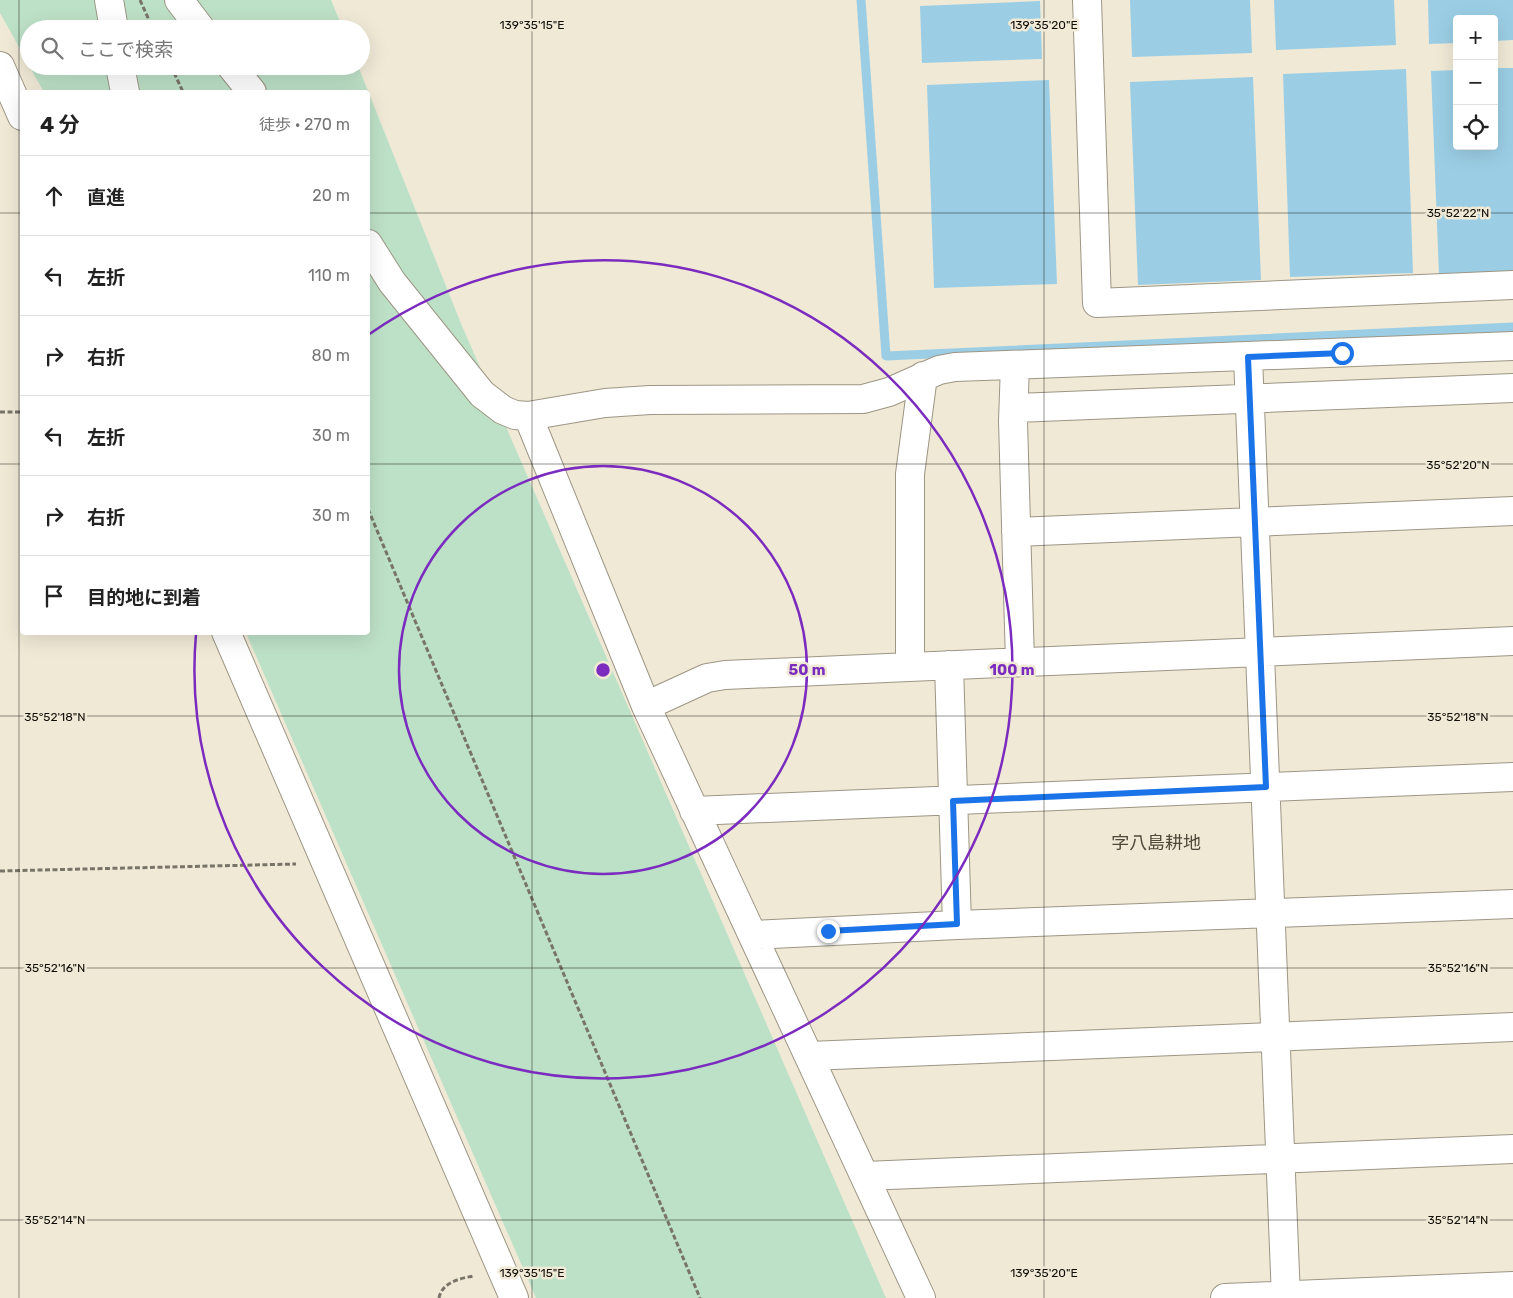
<!DOCTYPE html>
<html lang="ja">
<head>
<meta charset="utf-8">
<style>
	body { margin:0; font-family:Rubik,"Noto Sans JP",sans-serif; background:#f2f2f2; color:#222 }
	.controls { position:absolute; right:15px; top:15px; display:grid; overflow:hidden; border-radius:5px; box-shadow:0 5px 20px #0002 }
	.controls button { width:45px; height:45px; display:grid; place-items:center; padding:0; border:0; border-bottom:1px solid #e0e0e0; background:#fff; color:#222; font:25px sans-serif }
	.stop { position:absolute; width:15px; height:15px; margin:-11px; border:4px solid #1a73e8; border-radius:50%; background:#fff }
	.stop.end { background:#1a73e8; border-color:#fff; box-shadow:0 1px 5px #0008 }
	.list { margin:0; padding:0; list-style:none }
	h2 { display:flex; justify-content:space-between; align-items:center; height:65px; margin:0; padding:0 20px; font-size:21px }
	h2 small { font-size:16px; font-weight:400; color:#767676 }
	.list li { display:grid; grid-template-columns:32px 1fr auto; gap:15px; align-items:center; box-sizing:border-box; height:80px; padding:0 20px; border-top:1px solid #e0e0e0 }
	.list b { display:block; font-size:19px; white-space:nowrap }
	.list em { font-size:16px; font-style:normal; color:#767676 }
	.icon { flex:none; width:28px; height:28px; fill:none; stroke:currentColor; stroke-width:2; stroke-linecap:round; stroke-linejoin:round }
	.map { position:relative; flex:none; width:1513px; height:1298px; overflow:hidden }
	.search { position:absolute; background:#fff; box-shadow:0 5px 20px #0002; left:20px; top:20px; width:350px; height:55px; display:flex; align-items:center; gap:12px; box-sizing:border-box; padding:0 18px; border-radius:28px; color:#767676; font-size:19px }
	.panel { position:absolute; background:#fff; box-shadow:0 5px 20px #0002; left:20px; top:90px; width:350px; height:545px; border-radius:5px }
	.map>svg:first-child { display:block }
</style>
</head>
<body>
<div class="map">
<svg width="1513" height="1298" viewBox="0 0 1513 1298">
	<rect width="100%" height="100%" fill="#f0e9d6"/>
	<path fill="#bde1c7" d="M0,0h331l12,29h-314v36l-29,-52z
		M29,66h329l104,260 424,972h-350l-290,-665 122,-1v-540h-324z"/>
	<path fill="#9bcee5" d="M1130,0h120l2,53 -120,4z
		M1274,0h120l2,45 -120,5z
		M1428,0h85v40l-19,1v-22h-37v24l-28,1z
		M1040,1l2,58 -120,4 -2,-57z
		M1494,68h19v204l-74,3 -8,-204 26,-1v76h37z
		M1406,69l7,204 -123,4 -7,-203z
		M1253,77l8,203 -123,5 -8,-203z
		M1049,80l8,204 -123,4 -7,-203z"/>
	<g fill="none" stroke-linecap="round" stroke-linejoin="round">
		<path stroke="#9bcee5" stroke-width="9" d="M861,0l25,356 627,-29"/>
		<g stroke="#9d9685" stroke-width="30">
			<path id="minor" d="M109,0l5,29
				M179,0l22,29
				M1087,0l10,303 416,-18
				M0,66l22,50
				M120,66l5,26
				M231,66l21,26
				M368,244l24,38 90,112 21,16 12,5 13,1 77,-13 45,-3 213,-1 26,-7 50,-22 16,-3 558,-21
				M1248,357l38,941
				M1015,365l-2,56 7,241
				M1014,408l499,-20
				M528,416l118,290 275,592
				M1016,532l497,-21
				M226,632l288,666
				M949,665l8,260
				M910,666v-192l13,-98
				M646,706l61,-28 18,-3 788,-34
				M694,811l819,-34
				M754,935l203,-10 556,-21
				M809,1056l704,-29
				M865,1176l648,-27
				M1225,1298l288,-12"/>
		</g>
		<path stroke="#787468" stroke-width="3" stroke-dasharray="5 2.5" stroke-linecap="butt" d="M140,0l13,29
			M171,66l12,26
			M0,412h22
			M368,509l332,789
			M0,871l296,-7
			M439,1298c3,-16 22,-20 35,-22"/>
		<use href="#minor" stroke="#fff" stroke-width="28"/>
	</g>
	<g fill="none" stroke-linecap="round" stroke-linejoin="round">
		<path stroke="#1a73e8" stroke-width="6" d="M828,931l129,-7 -4,-123 313,-14 -18,-430 94,-4"/>
	</g>
	<path fill="none" stroke="#100e08" stroke-width="1" stroke-opacity="0.45" d="M19,0v1298M532,0v1298M1044,0v1298M0,213h22M368,213h1145M0,464h22M368,464h1145M0,716h1513M0,968h1513M0,1220h1513"/>
	<g fill="none" stroke="#7b2cbf" stroke-width="2.5">
		<circle cx="603" cy="670" r="204"/>
		<path d="M368 335A409 409 0 1 1 196 634"/>
	</g>
	<g text-anchor="middle" stroke-width="5" stroke-linejoin="round" paint-order="stroke">
		<g font-size="18" fill="#4f493a" stroke="#f0e9d6">
			<text x="1156" y="849">字八島耕地</text>
		</g>
	</g>
	<g font-size="12" text-anchor="middle" fill="#100e08" stroke="#f0e9d6" stroke-width="5" stroke-linejoin="round" paint-order="stroke">
		<text x="532" y="29">139°35'15"E</text>
		<text x="1044" y="29">139°35'20"E</text>
		<text x="1458" y="217">35°52'22"N</text>
		<text x="1458" y="469">35°52'20"N</text>
		<text x="55" y="721">35°52'18"N</text>
		<text x="1458" y="721">35°52'18"N</text>
		<text x="55" y="972">35°52'16"N</text>
		<text x="1458" y="972">35°52'16"N</text>
		<text x="55" y="1224">35°52'14"N</text>
		<text x="1458" y="1224">35°52'14"N</text>
		<text x="532" y="1277">139°35'15"E</text>
		<text x="1044" y="1277">139°35'20"E</text>
	</g>
	<circle cx="603" cy="670" r="8" fill="#7b2cbf" stroke="#f0e9d6" stroke-width="2.5"/>
	<g font-size="15" text-anchor="middle" font-weight="bold" fill="#7b2cbf" stroke="#f0e9d6" stroke-width="5" stroke-linejoin="round" paint-order="stroke">
		<text x="807" y="675">50 m</text>
		<text x="1012" y="675">100 m</text>
	</g>
</svg>
<div class="controls">
<button>+</button>
<button>−</button>
<button><svg class="icon" aria-label="locate" viewBox="0 0 24 24"><circle cx="12" cy="12" r="6"/><path d="M12 2v4M12 18v4M2 12h4M18 12h4"/></svg></button>
</div>
<div class="stop" style="left:1342px;top:353px"></div>
<div class="stop end" style="left:828px;top:931px"></div>
<div class="search"><svg class="icon" aria-label="search" viewBox="0 0 24 24"><circle cx="10" cy="10" r="6"/><path d="M15 15l6 6"/></svg>ここで検索</div>
<section class="panel">
<h2>4 分<small>徒歩 · 270 m</small></h2>
<ul class="list">
<li><svg class="icon" aria-label="ahead" viewBox="0 0 24 24"><path d="M12 20V5M6 11l6-6 6 6"/></svg><div><b>直進</b></div><em>20 m</em></li>
<li><svg class="icon" aria-label="left" viewBox="0 0 24 24"><path d="M17 20v-9H6M10 6l-5 5 5 5"/></svg><div><b>左折</b></div><em>110 m</em></li>
<li><svg class="icon" aria-label="right" viewBox="0 0 24 24"><path d="M7 20v-9h11M14 6l5 5-5 5"/></svg><div><b>右折</b></div><em>80 m</em></li>
<li><svg class="icon" aria-label="left" viewBox="0 0 24 24"><path d="M17 20v-9H6M10 6l-5 5 5 5"/></svg><div><b>左折</b></div><em>30 m</em></li>
<li><svg class="icon" aria-label="right" viewBox="0 0 24 24"><path d="M7 20v-9h11M14 6l5 5-5 5"/></svg><div><b>右折</b></div><em>30 m</em></li>
<li><svg class="icon" aria-label="arrive" viewBox="0 0 24 24"><path d="M6 21V4h12l-3 4 3 4H6"/></svg><div><b>目的地に到着</b></div></li>
</ul>
</section>
</div>
</body>
</html>
